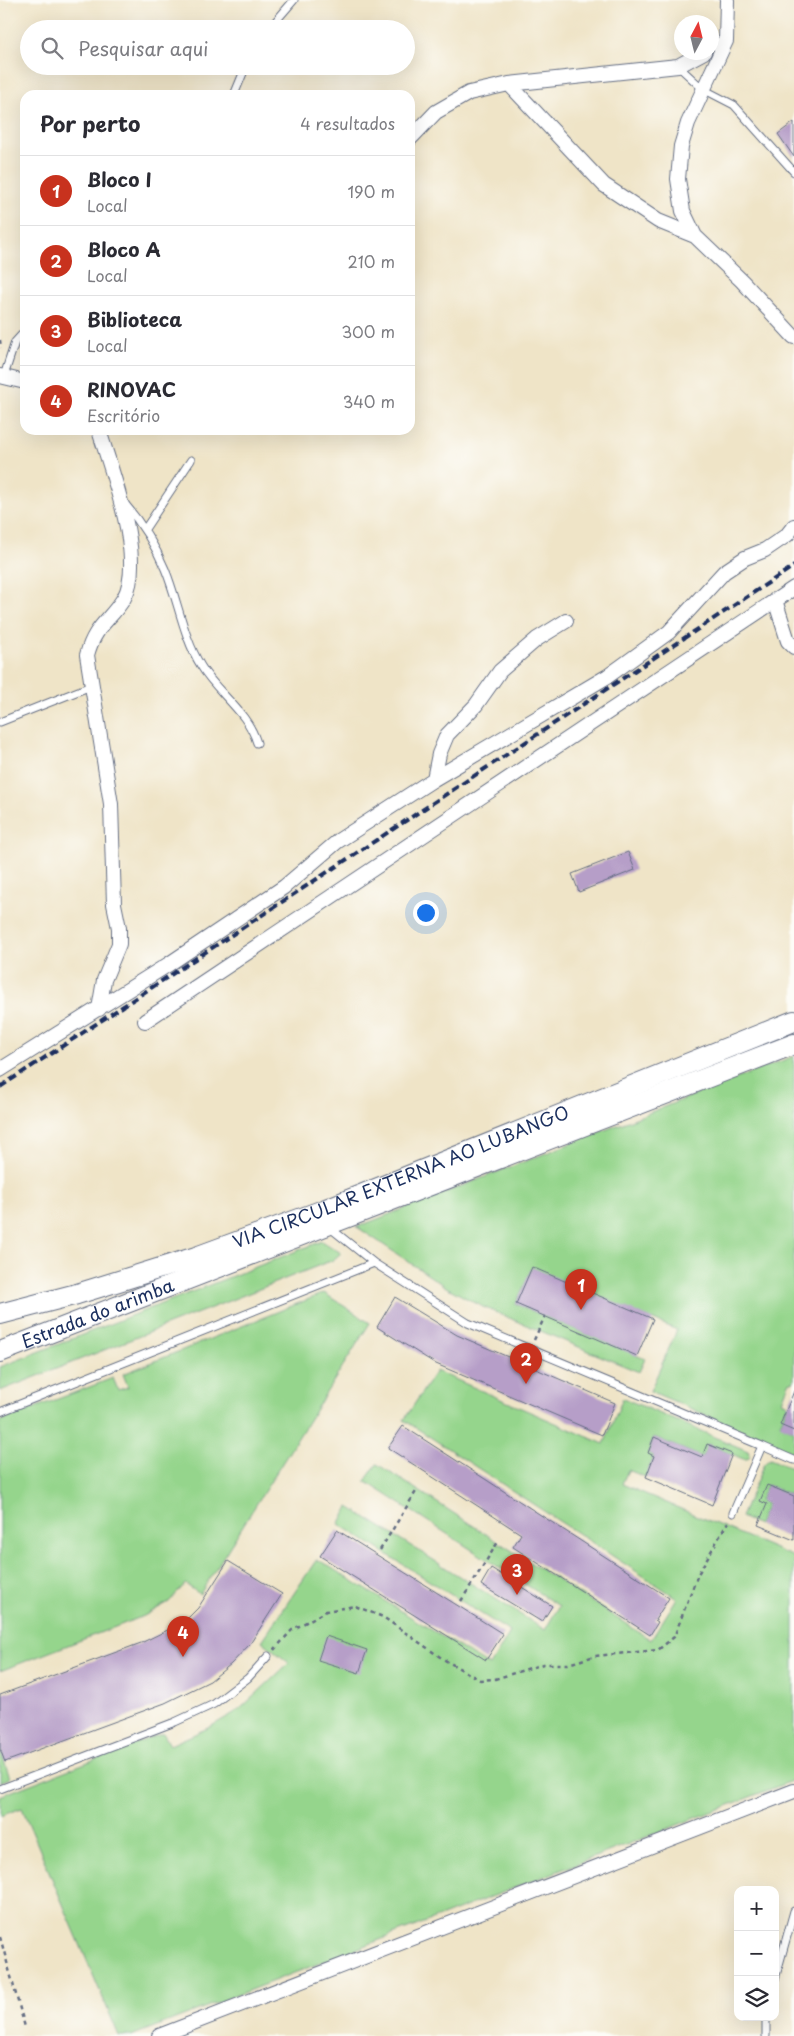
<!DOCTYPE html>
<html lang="pt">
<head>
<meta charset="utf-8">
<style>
	body { margin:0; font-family:"Playpen Sans",sans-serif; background:#f7f7f7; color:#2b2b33 }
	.controls { position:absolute; right:15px; bottom:15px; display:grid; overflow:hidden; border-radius:10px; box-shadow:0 5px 20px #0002 }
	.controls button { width:45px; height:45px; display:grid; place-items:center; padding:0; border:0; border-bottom:1px solid #e1e1e2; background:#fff; color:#2b2b33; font:25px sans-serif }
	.compass { position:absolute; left:674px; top:15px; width:45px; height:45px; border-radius:50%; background:#fff; box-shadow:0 5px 20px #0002; rotate:7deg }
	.you { position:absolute; left:425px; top:912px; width:18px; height:18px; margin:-12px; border:4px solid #fff; border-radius:50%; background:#1a73e8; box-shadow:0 0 0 8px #1a73e833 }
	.badge { display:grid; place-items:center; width:32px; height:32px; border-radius:50%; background:#c8321e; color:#fff; font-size:16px; font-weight:700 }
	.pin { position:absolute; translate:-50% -41px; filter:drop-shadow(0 1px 2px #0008) }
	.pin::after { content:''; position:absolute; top:26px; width:18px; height:15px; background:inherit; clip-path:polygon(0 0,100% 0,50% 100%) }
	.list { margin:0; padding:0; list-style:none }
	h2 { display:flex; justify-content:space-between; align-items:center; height:65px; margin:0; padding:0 20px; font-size:21px }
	h2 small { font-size:16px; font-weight:400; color:#7c7c81 }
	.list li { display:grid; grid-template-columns:32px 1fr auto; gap:15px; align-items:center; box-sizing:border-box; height:70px; padding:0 20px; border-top:1px solid #e1e1e2 }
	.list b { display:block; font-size:19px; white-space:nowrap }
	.list p { margin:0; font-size:16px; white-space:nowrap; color:#7c7c81 }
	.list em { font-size:16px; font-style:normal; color:#7c7c81 }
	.icon { flex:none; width:28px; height:28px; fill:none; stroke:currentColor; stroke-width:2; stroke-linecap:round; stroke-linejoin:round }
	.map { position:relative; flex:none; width:794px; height:2036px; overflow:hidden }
	.search { position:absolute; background:#fff; box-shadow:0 5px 20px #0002; left:20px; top:20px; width:395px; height:55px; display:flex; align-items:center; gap:12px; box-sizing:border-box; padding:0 18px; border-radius:28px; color:#7c7c81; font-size:19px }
	.panel { position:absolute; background:#fff; box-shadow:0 5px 20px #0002; left:20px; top:90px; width:395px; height:345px; border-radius:15px }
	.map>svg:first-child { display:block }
</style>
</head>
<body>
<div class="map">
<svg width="794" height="2036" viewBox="0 0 794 2036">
	<rect width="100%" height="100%" fill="#fdfcf7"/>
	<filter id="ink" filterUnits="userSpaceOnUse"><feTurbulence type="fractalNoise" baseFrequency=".02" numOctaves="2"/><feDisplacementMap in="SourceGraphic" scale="10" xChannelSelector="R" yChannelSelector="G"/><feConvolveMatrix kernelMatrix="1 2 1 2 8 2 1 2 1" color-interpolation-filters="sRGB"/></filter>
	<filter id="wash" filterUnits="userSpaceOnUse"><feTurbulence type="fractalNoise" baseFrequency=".0096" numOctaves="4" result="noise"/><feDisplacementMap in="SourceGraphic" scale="20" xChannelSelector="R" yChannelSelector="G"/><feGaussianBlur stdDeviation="1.12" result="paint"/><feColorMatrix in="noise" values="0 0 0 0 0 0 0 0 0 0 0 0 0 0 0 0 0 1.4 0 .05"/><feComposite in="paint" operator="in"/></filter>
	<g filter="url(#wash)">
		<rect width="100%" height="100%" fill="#efe4c7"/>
		<path fill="#95d58c" stroke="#588275" d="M794,1056v325l-5,2 -7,18 6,3 -8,20 14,7v22l-144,-62 27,-61 -145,-62 -16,36 129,55 -6,13 -156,-65 -37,-20 -89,-60z
			M322,1241l19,12 -8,7 -333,131v-24z
			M324,1293l46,30 -170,271 -15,-10 -16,18 -25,14 -144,55v-250l113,-43 5,12 10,-3 -5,-13z
			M436,1371l168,73 19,-46 125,53 2,5 -3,3h-4l-35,-15 -6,13 -48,-20 -6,16 6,3 -9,21 -17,-7 -6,14 172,73v223l-663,256h-12l-97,-228 -22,8v-20l163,-63 7,12 38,-17 31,-18 50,-47 -27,-22 55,-82 173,107 20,-34 -171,-108 10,-17 196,123 14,-24 -194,-125 12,-17 274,176 26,-42 -273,-178z
			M770,1459l24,10v27l-27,-11 -7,16 7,3 -9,21 -17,-8 23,-53z
			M0,1749l10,29 -10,4z"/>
		<g id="blocks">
			<path fill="#b69ec8" d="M794,122v35l-16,-23z
				M628,852l7,18 -56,22 -7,-18z
				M532,1267l121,52 -16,37 -121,-52z
				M395,1297l62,38 158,68 -13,32 -166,-71 -59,-37z
				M794,1391v40l-14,-6z
				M403,1426l266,172 -14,22 3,2 -8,13 -137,-88 8,-13 -133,-86z
				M654,1437l48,20 5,-13 25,10 -20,51 -66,-28 8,-21 -6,-3z
				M767,1485l27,11v44l-36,-15 9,-21 -7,-3z
				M337,1530l166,104 -17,26 -166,-104z
				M228,1561l54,33 -32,50 -19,20 -21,17 -45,22 -160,59 -5,-13v-54l141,-52 43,-21 14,-14z
				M491,1568l61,38 -10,16 -61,-37z
				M326,1636l41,14 -8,23 -41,-13z"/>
		</g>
	</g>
	<g filter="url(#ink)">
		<use href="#blocks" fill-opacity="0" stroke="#656e83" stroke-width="1"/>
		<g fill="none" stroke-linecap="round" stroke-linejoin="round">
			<g stroke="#656e83" stroke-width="9">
				<path id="lane" d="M269,29l25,-29
					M678,66l25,23 31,16 60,67
					M234,95l12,-29
					M4,376l11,-34 10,-11
					M125,504c17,20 30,41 40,65 13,31 18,68 36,97 16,27 47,46 56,77
					M145,529l46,-69
					M0,722l91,-36
					M329,1227l45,36 94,60 294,123
					M0,1412l374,-149
					M733,1513l29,-67 32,14
					M0,1789l175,-67 39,-18 34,-26 20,-22
					M775,1979l19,-68
					M766,2017v19"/>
			</g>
			<g stroke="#656e83" stroke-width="16">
				<path id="street" d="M726,41l-38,82 -7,23 -3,33 5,32 12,25 47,45 52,56
					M719,45l7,-4 1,-41
					M509,84l95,101 54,36 37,15
					M410,139l26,-27 33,-19 40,-9 169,-18 26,-14
					M0,376l25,6
					M775,600l13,41 6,6
					M434,779l5,-25 8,-19 29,-30 24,-34 37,-32 29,-18
					M99,1009l5,-29 15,-36v-16l-5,-24 -3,-100 -24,-149c8,-30 23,-34 37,-57 22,-39 -13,-127 -25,-168
					M145,1021l649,-433
					M0,1070l169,-106 115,-77 54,-46 96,-62 174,-103 61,-44 55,-60 21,-14 20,-8 22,-15 7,-9
					M159,2036l635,-245"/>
			</g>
			<g stroke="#656e83" stroke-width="22">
				<g id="secondary">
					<path id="s1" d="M0,1314l77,-20 119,-37 125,-46 473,-190"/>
					<path id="s2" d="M0,1352l794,-308"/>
				</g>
			</g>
			<path stroke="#656e83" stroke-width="2.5" stroke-dasharray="4 4" stroke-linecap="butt" d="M0,340l1,8
				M534,1340l11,-24
				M380,1550l37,-60
				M461,1601l37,-59
				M274,1650l18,-20 34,-19 29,-5 28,11 60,42 37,21 15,-1 48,-15h25l27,-8 63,-6 16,-13 24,-63 30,-52
				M0,1937l25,90"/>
			<use href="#lane" stroke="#fff" stroke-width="7"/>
			<use href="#street" stroke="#fff" stroke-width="14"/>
			<use href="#secondary" stroke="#fff" stroke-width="20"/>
			<path stroke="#1b2f5e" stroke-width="4" stroke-dasharray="8 4" stroke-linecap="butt" d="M0,1087l794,-521"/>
		</g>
	</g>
	<g text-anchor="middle" stroke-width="5" stroke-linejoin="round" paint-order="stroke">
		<g font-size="18" fill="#1b2f5e" stroke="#fdfcf7">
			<text dy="6" stroke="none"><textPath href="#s1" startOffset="424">VIA CIRCULAR EXTERNA AO LUBANGO</textPath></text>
			<text dy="6" stroke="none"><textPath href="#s2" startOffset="105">Estrada do arimba</textPath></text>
		</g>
	</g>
</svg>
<div class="controls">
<button>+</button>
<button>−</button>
<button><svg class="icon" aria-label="layers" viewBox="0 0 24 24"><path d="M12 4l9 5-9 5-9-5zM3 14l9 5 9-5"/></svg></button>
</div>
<svg class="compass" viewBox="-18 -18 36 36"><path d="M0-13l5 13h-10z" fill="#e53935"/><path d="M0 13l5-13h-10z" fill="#7c7c81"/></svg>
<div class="you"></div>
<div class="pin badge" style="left:581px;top:1310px">1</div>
<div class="pin badge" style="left:526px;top:1384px">2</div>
<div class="pin badge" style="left:517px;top:1595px">3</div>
<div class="pin badge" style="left:183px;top:1657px">4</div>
<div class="search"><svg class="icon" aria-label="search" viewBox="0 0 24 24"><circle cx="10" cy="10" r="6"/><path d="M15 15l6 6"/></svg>Pesquisar aqui</div>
<section class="panel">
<h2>Por perto<small>4 resultados</small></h2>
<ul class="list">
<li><span class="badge">1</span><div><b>Bloco I</b><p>Local</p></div><em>190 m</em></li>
<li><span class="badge">2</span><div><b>Bloco A</b><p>Local</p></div><em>210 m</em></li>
<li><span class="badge">3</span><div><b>Biblioteca</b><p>Local</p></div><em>300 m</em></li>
<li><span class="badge">4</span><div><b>RINOVAC</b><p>Escritório</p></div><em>340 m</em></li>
</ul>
</section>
</div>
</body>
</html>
